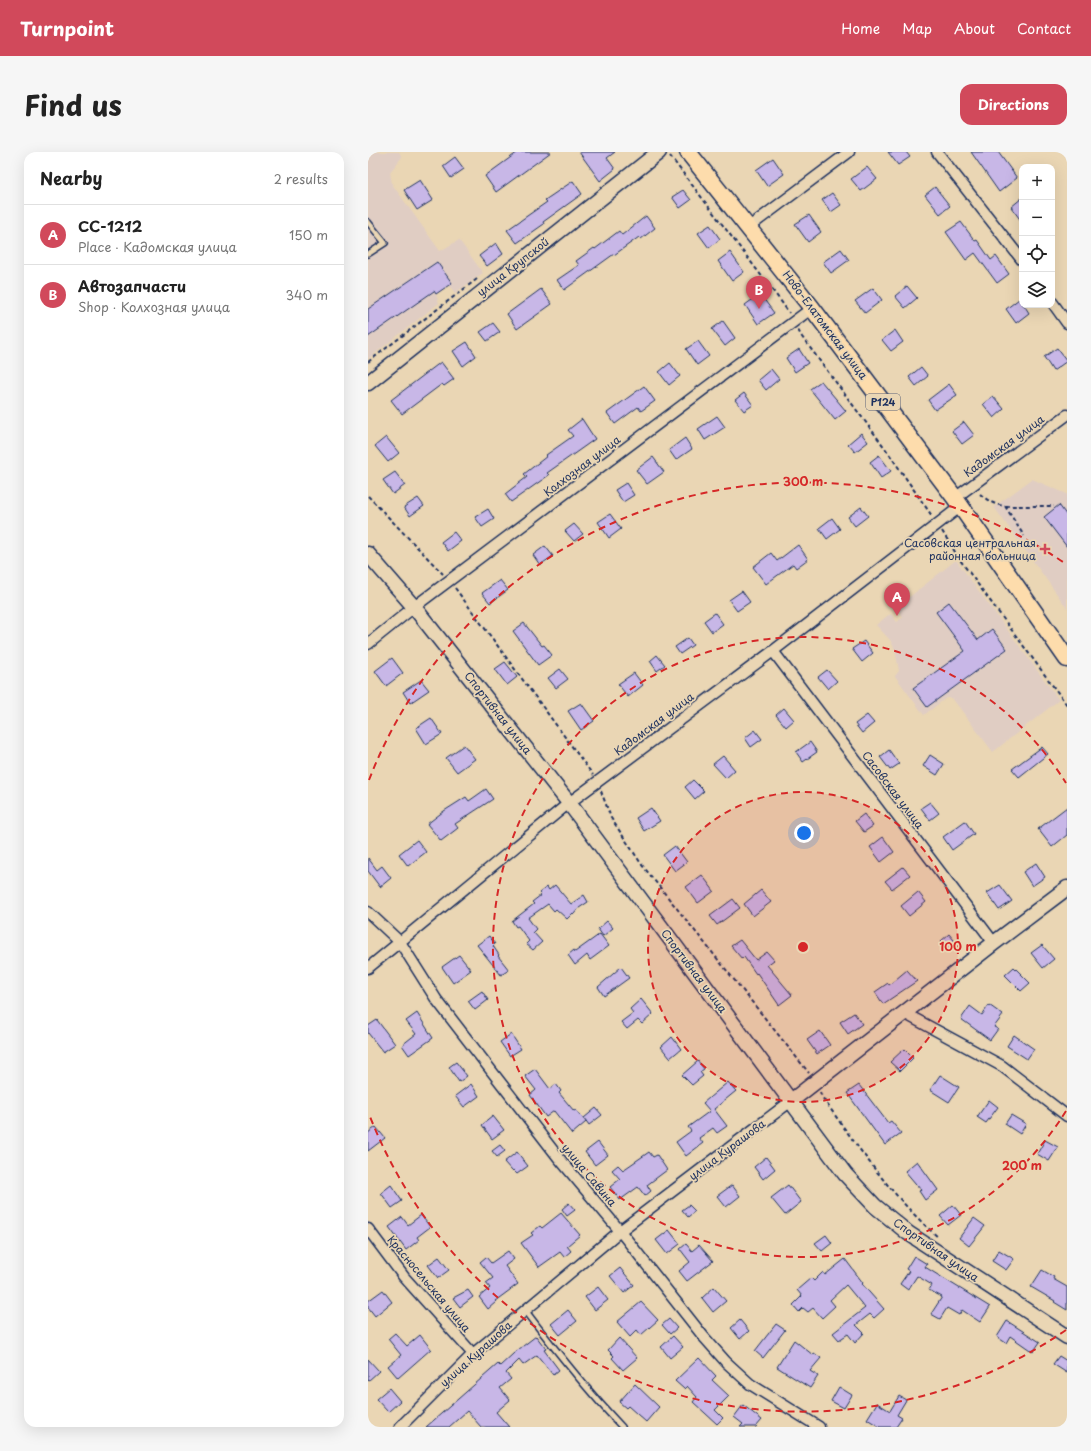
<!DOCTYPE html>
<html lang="en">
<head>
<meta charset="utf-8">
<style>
	body { margin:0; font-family:"Playpen Sans",sans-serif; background:#f6f6f6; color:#222 }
	.controls { position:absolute; right:12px; top:12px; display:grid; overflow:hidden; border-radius:8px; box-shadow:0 4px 16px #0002 }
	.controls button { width:36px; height:36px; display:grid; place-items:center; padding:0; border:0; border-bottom:1px solid #e0e0e0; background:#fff; color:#222; font:20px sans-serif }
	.you { position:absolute; left:436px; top:681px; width:14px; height:14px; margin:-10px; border:3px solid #fff; border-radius:50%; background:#1a73e8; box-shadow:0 0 0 6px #1a73e833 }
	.badge { display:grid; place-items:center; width:26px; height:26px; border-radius:50%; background:#d1495b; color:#fff; font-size:13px; font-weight:700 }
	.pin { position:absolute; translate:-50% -33px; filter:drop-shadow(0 1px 2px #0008) }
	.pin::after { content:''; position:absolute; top:21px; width:14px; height:12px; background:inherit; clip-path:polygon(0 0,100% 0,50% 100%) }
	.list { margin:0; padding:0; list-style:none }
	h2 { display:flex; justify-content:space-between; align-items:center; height:52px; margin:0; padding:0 16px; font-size:17px }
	h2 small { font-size:13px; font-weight:400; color:#767676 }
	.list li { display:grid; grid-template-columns:26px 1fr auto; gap:12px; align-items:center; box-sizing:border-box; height:60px; padding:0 16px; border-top:1px solid #e0e0e0 }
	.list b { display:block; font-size:15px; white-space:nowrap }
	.list p { margin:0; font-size:13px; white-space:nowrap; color:#767676 }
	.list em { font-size:13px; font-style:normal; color:#767676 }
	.icon { flex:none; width:22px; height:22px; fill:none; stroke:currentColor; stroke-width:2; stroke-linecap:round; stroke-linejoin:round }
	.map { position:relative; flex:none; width:699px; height:1275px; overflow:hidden; border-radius:12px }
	header { display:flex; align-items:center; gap:24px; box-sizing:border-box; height:56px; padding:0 20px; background:#d1495b; color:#fff }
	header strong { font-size:19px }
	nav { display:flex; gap:22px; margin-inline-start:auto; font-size:14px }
	.intro { display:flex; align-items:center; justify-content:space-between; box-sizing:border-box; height:96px; padding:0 24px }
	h1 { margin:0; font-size:28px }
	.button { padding:10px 18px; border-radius:12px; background:#d1495b; color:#fff; font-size:14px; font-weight:700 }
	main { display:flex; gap:24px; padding:0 24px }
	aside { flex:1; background:#fff; border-radius:12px; box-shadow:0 4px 16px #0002 }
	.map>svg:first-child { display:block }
</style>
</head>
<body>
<header>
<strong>Turnpoint</strong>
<nav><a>Home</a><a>Map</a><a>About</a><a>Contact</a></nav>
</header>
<div class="intro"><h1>Find us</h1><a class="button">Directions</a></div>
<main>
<aside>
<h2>Nearby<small>2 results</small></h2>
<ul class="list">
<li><span class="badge">A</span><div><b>СС-1212</b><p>Place · Кадомская улица</p></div><em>150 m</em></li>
<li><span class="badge">B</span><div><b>Автозапчасти</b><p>Shop · Колхозная улица</p></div><em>340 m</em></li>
</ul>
</aside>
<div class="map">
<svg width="699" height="1275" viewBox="0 0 699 1275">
	<rect width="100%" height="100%" fill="#ead6b4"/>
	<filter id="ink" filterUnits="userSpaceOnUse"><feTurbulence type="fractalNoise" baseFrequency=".025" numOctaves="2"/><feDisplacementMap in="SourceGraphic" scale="8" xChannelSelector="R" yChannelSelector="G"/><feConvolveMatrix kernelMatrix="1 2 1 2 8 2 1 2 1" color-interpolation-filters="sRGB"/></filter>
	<g filter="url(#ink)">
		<path fill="#e0cdc3" d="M0,0h31l3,5 -12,15 2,12 48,67 19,-11 24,33 -28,20 -6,-8 -13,9 3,9 -71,56z
			M664,327l35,15v114l-73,-101z
			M588,408l103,140 -66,52 -41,-54h-6l-22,17 -29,-39 4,-5 -4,-22 -5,-9 -14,-15 11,-9 4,-2 6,8 6,-5 -6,-8 1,-3z"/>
		<path fill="#c8b7e7" stroke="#1b2f5e" d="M150,0h33l-55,40 -11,-16z
			M211,0h36l-8,6 8,11 -15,12z
			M520,0h18l4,5 -12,8z
			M603,0h27l19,26 -18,14z
			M87,5l9,12 -13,9 -8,-12z
			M405,6l11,16 -17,12 -11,-16z
			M499,15l10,12 -16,12 -10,-12z
			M52,28l13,20 -16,10 -13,-20z
			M205,29l9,13 -39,28 1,2 -27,19 -10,-13 40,-28 -2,-2z
			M567,35l15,19 -10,8 -15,-19z
			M315,38l8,10 -11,8 -8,-11z
			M464,41l9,12 -10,7 -9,-12z
			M654,46v24l-11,-15z
			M441,63l12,17 -13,10 -13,-18z
			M278,64l9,12 -14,11 -2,-2 -25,18v-1l-50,36 -7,-10 22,-15 -3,-4 18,-13 1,1 24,-18 3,4z
			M593,70l14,19 2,-1 14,20 5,-4 13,18 -12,9 -22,-30 -9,7 -20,-28z
			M342,73l10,14 -11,9 -11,-15z
			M128,91l7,11 -16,12 -8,-10z
			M473,97l8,11 -18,13 -8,-11z
			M362,100l14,20 -12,9 -14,-20z
			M69,110l15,21 -16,11 -2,-3 -66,46v-28z
			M539,134l10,12 -12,10 -10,-12z
			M505,136l9,12 -17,13 -10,-12z
			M173,137l11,15 -35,25 -10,-15z
			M392,142l14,19 -16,11 -13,-19z
			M651,147l3,6h2l5,8 -13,10 -10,-14z
			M355,169l12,17 -10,8 -13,-17z
			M125,171l7,9 -13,9 -7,-9z
			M527,178l8,12 -12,9 -9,-11z
			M330,189l11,15 -12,9 -11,-16z
			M99,190l9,14 -13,10 -10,-15z
			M689,196l10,13 -14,10 -9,-14z
			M431,197l9,14 -13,9 -9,-14z
			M73,210l13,17 -10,7 -2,-2 -40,30 -11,-14z
			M302,211l10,13 -11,9 -10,-13z
			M553,215l7,9 -12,10 -7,-9z
			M403,217l8,10 -13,11 -8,-10z
			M453,229l25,30 -11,9 -25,-31z
			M581,232l8,11 -22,15 -7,-10z
			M276,234l11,15 -14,10 -3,-4 -23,17 -8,-11z
			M376,241l9,12 -9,6 -9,-11z
			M625,244l11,13 -10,9 -11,-14z
			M349,264l8,11 -20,13 -7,-11z
			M214,267l13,20 -48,34 2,2 -38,27 -6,-8 22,-17 -3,-3 23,-18 -1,-1 27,-19 -5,-6z
			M596,270l10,13 -12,9 -10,-13z
			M493,281l7,9 -13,10 -7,-8z
			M18,285l13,16 -11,9 -13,-16z
			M317,286l7,11 -16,11 -7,-10z
			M511,303l12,16 -10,7 -11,-16z
			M285,305l11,15 -17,12 -11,-14z
			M27,320l10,13 -12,9 -10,-14z
			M258,331l8,12 -11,7 -8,-12z
			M50,346l6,8 -14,10 -6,-9z
			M691,353l8,11v31l-23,-30z
			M493,355l7,9 -13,10 -7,-9z
			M120,357l6,10 -12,8 -7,-10z
			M242,362l11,15 -12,9 -11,-16z
			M464,366l8,11 -13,10 -8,-11z
			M206,372l9,10 -9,7 -9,-10z
			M86,380l7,9 -13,10 -7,-9z
			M430,393l10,14 -12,9 -3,-4 -27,20 -13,-17 18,-14 6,8z
			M177,394l8,10 -13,9 -7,-10z
			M132,428l8,10 -18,13 -8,-10z
			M374,439l8,11 -13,9 -8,-11z
			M581,450l29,38 14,-11 15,20 -80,58 -14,-19 52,-37 -29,-39z
			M347,461l8,11 -11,8 -8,-11z
			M156,471l18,23 2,-1 8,10 -14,10 -25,-34z
			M320,486l5,7 -13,9 -5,-7z
			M496,489l9,12 -11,9 -10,-13z
			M289,503l8,10 -8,6 -7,-10z
			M24,506l11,15 -17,13 -11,-15z
			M137,510l12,15 -10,8 -12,-16z
			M192,517l8,10 -12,9 -8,-10z
			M459,518l10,11 -9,8 -10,-12z
			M266,521l9,12 -15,12 -10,-13z
			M53,528l8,10 -19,13 -7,-11z
			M213,551l13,18 -13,9 -13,-19z
			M416,556l10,12 -8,7 -10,-12z
			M499,563l7,8 -12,10 -7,-9z
			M63,566l11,16 -16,10 -10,-16z
			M387,578l7,9 -11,8 -6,-9z
			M442,590l7,10 -14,10 -7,-10z
			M96,593l11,14 -18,13 -11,-14z
			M674,595l6,7 -29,23 -7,-8z
			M521,598l10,14 -9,6 -10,-13z
			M562,603l14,9 -7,11 -14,-9z
			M355,604l12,14 -9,8 -13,-14z
			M325,628l11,11 -9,8 -10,-12z
			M118,637l7,10 -38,25 3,4 -17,13 -14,-17 17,-13 22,-14 3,4z
			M562,650l9,11 -9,7 -9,-12z
			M699,655v28l-15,12 -14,-18z
			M283,656l9,13 -16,10 -8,-13z
			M496,662l9,12 -9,6 -9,-11z
			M597,669l9,13 -22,16 -9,-13z
			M515,685l11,15 -13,10 -11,-15z
			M49,688l9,12 -18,14 -9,-12z
			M307,694l12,16 -12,9 -12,-16z
			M0,706l9,12 5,-4 9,12 -11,9 -12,-16z
			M668,711l9,14 -13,9 -9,-14z
			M535,715l7,8 -18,14 -7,-8z
			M334,723l12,16 -16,12 -12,-16z
			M187,733l16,19 13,-9 4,7 -9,6 -5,6 -1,-1 -6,6 -11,-10 -2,2 -6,-7 -20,14 8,11 -3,3 9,10 -9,8 -7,-6 3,-3 -11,-15 -2,1 -4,-6 22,-17 -2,-2 9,-7 -2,-2 8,-6 2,3z
			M632,733l12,16 -13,9 -12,-17z
			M393,738l10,12 -18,14 -9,-12z
			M550,740l8,10 -17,14 -8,-10z
			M365,747l7,9 -23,17 -7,-9z
			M239,769l6,7 -10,8 -5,-7z
			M232,782l9,12 -19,14 -3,-5 -12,10 -7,-10 6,-5 1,2z
			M581,782l9,11 -8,7 -9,-11z
			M121,784l6,8 -2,2 6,9 -1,1 11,14 -8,5 -24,-30z
			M372,788l16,20 11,-8 7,8 -7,5 25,30 -13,10 -22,-32 -1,1 -12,-17 -2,2 -11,-13z
			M674,793l12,14 -11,9 -12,-15z
			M91,803l12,15 -18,13 -11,-16z
			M253,815l8,11 -25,18 -6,-9z
			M646,815l16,16 -9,8 -16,-16z
			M539,818l10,11 -34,23 -8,-12 13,-9 1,2z
			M114,839l6,9 -13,10 -7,-9z
			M273,847l12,15 -11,10 -4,-4 -11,9 -6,-7 12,-9 -3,-4z
			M621,853l14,10 -9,12 4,2 -8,11 -29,-21 9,-13 12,9z
			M49,861l16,25 -24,17 -7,-10 14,-11 -10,-13z
			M486,861l8,11 -14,10 -8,-12z
			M9,868l18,24 -12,8 -15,-19v-7z
			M452,879l10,14 -13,9 -10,-14z
			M143,882l10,15 -11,7 -10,-14z
			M646,883l20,14 -7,10 -20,-13z
			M304,885l9,12 -11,9 -9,-11z
			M536,897l9,9 -13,13 -10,-9z
			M330,909l6,8 -4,3 3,4 -11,9 -10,-10z
			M88,910l11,14 -8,6 -10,-15z
			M167,917l15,20 6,-5 5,7 -2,2 15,18 2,-1 10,12 -14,12 -18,-23 -8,6 -16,-22 6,-5 -11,-14z
			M572,923l19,12 -10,15 -19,-12z
			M360,930l8,9 -22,18 13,17 -10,7 -4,-5 -14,10 4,5 -17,13 -10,-14 15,-11 -3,-4 22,-16 -7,-8z
			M103,932l8,12 -15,11 -9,-11z
			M491,933l29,38 3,-2 10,12 -16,12 -38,-52z
			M621,948l9,7 -12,16 -9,-6z
			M228,956l6,7 -13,10 -5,-7z
			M643,963l15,9 -6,10 -15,-10z
			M125,964l11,14 -12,9 -10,-14z
			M8,975l9,11 -17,13v-18z
			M677,988l13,7 -9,14 -12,-7z
			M230,990l10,13 -13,10 -10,-13z
			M132,993l5,6 -8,6 -5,-6z
			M149,1000l11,14 -11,8 -4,-4 -1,1 -8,-9z
			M281,1000l4,5 4,-2 10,15 -20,15 4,6 -6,5 -7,-9 -18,13 -10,-13 10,-8 -8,-9 6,-5 5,5z
			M398,1005l9,12 -12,10 -9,-12z
			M549,1009l21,29 -13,10 -6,-9 2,-1 -16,-19z
			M23,1033l11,16 -10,7 -11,-15z
			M364,1033l8,11 -14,11 -9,-11z
			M420,1033l13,17 -16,13 -14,-17z
			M201,1051l6,7 -8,6 -5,-7z
			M321,1053l6,6 -7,6 -6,-7z
			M585,1053l8,10 -13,10 -8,-9z
			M193,1061l19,22 -13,11 4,5 -7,6 -4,-5 -21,15 -18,-24 12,-8 -2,-2 9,-7 2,2z
			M53,1063l9,12 -13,10 2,3 -13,10 -17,-23 13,-10 6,8z
			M606,1066l11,8 -16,20 -10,-8z
			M301,1078l11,14 -13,10 -11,-14z
			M458,1083l6,8 -10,8 -7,-8z
			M318,1092l6,7 7,-6 14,16 -26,20 -8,-10 11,-9 -10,-13z
			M631,1098l15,9 -8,11 -14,-9z
			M140,1099l6,8 -9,7 13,18 -23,17 1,1 -8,7 -9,-12 11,-9 -4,-5 7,-5 -13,-16 6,-5 5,6z
			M546,1104l13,8 -2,3 65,40 -10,15 -18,-12 -3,5 -12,-7 -7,11 -9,-5 11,-17 -13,-7 3,-5 -15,-9 -9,14 -8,-6 9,-13 -3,-2z
			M71,1105l10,13 -11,8 -10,-13z
			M477,1107l18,24 -1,1 22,25 -10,9 -4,-4 -14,11 8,8 -9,10 -7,-9 -9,6 -6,-7 32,-25 -19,-23 -16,15 5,6 -13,12 -9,-10 -5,4 -5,-4 -4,4 -6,-7 9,-9 -5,-6 14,-12 3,3 9,-9 2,3z
			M252,1116l14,17 -10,8 -14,-17z
			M674,1118l12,7 -1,2 14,8v23l-13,-8 1,-1 -24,-14z
			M230,1135l10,13 -13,10 -10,-13z
			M346,1135l12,14 -13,11 -11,-14z
			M15,1138l9,12 -17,14 -7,-9v-6z
			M100,1138l5,7 -13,10 -7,-9z
			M273,1150l17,18 -17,15 -4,-5 -7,7 -13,-15z
			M200,1158l9,11 -17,14 -9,-11z
			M301,1167l8,9 -7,6 -8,-9z
			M372,1168l9,11 -9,8 -9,-11z
			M639,1169l33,21 -7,10 -23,-16 -4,7 -9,-6z
			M408,1172l9,6 -22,28 -8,-7z
			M27,1181l12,13 13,-11 11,14 -33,29 -10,-12 13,-11 -13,-16z
			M168,1184l10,13 -2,1 15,20 -6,5 -16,-20 -14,10 -4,-5 -13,13 5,6 -11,9 10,12 -14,12 13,15h-28l-14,-16 -18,16h-23l72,-63 2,2 14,-13z
			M305,1184l10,11 -13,11 -9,-11z
			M251,1186l18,20 -14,12 -11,-12 2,-2 -6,-6z
			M426,1188l19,15 1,-2 7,5 -11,13 8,5 -8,12 -33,-21z
			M691,1204l8,5v12l-14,-9z
			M331,1206l17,18 -4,4 17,16 -14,14 8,8 -6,6 -24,-22 4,-5 -10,-11 -3,3 -9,-8z
			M0,1207l11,12 -11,10z
			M267,1232l24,23 -13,15 -18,-16 -2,2 -7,-6z
			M471,1235l13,8 -8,13 -13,-7z
			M21,1236l11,13 -12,11 -12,-13z
			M531,1244l7,4 -9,15 5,3 -6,9h-16l-13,-8 10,-16 13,8z
			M375,1253l19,15 -6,7h-16l3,-3 -9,-7z"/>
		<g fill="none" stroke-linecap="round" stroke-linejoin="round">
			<g stroke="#1b2f5e" stroke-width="8">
				<path id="lane" d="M0,70l17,21 -17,11
					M157,1158c31,41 62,80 97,117"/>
			</g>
			<g stroke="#1b2f5e" stroke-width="13">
				<path id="street" d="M569,0l85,108
					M381,75l100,-75
					M684,150l15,21
					M587,346l112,-83
					M0,492l46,-37 398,-299
					M405,499l221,292
					M0,760l32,30 36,57 122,158 62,74 83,105 23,26 24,22 69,43
					M0,816l201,-165 204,-152 188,-145
					M536,861l98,53 65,50
					M0,1077l36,48 69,77
					M32,1275l73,-73 147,-123 171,-130"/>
			</g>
			<g stroke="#1b2f5e" stroke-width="17">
				<path id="secondary" d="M0,231l291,-231
					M0,402l46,53 155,196 276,371 30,32 33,27 159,104
					M423,949l203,-158 73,-55"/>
			</g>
			<g stroke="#1b2f5e" stroke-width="19">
				<path id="primary" d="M320,0l124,156 143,190 112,161"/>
			</g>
			<path stroke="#1b2f5e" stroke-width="2" stroke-dasharray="4 3" stroke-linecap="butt" d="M302,4l113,148 6,9
				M430,178l4,7 83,111 47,68
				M0,210l109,-83
				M612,342c8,7 15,11 25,12h49
				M0,344l75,78
				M637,354l19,30
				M574,379l18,29 107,145
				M87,436l138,187
				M233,639l10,27 31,47 167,208
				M452,940l2,5c35,49 70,100 116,140"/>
			<use href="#lane" stroke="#ead6b4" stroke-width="5"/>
			<use href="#street" stroke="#ead6b4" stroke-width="10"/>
			<use href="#secondary" stroke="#ead6b4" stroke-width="14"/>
			<use href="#primary" stroke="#fddcac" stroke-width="16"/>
		</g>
	</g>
	<circle cx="435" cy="795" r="155" fill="#d62828" fill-opacity=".12"/>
	<g fill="none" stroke="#d62828" stroke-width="2" stroke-dasharray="7 5">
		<circle cx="435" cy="795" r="155"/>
		<path d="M698 959A310 310 0 1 1 698 631"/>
		<path d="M698 1178A465 465 0 0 1 1 962M1 628A465 465 0 0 1 698 412"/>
	</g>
	<path fill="#d1495b" stroke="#ead6b4" stroke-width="1.5" d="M675 391h4v4h4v4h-4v4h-4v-4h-4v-4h4z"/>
	<g text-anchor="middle" stroke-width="3.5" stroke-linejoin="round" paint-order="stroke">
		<rect fill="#ead6b4" stroke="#596178" stroke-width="1" x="498" y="242" width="34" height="16" rx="3"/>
		<g font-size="10" font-weight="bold" fill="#1b2f5e">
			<text x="515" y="254">Р124</text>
		</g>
		<g font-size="11" fill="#1b2f5e" stroke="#ead6b4">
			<text transform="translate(145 115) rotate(-38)" y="4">улица Крупской</text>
			<text transform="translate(457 173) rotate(53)" y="4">Ново-Елатомская улица</text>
			<text transform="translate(636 294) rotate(-36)" y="4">Кадомская улица</text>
			<text transform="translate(214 314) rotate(-37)" y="4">Колхозная улица</text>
			<text transform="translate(130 561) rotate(52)" y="4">Спортивная улица</text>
			<text transform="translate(286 572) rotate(-37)" y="4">Кадомская улица</text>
			<text transform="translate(525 638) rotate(53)" y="4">Сасовская улица</text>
			<text transform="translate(326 819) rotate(53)" y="4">Спортивная улица</text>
			<text transform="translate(359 998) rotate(-37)" y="4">улица Курашова</text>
			<text transform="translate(221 1023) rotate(50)" y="4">улица Савина</text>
			<text transform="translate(568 1098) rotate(35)" y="4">Спортивная улица</text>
			<text transform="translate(61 1132) rotate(50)" y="4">Красносельская улица</text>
			<text transform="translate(108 1202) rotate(-42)" y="4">улица Курашова</text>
		</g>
		<g font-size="11" fill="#1b2f5e" stroke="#ead6b4" text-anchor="end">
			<text x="668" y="395">Сасовская центральная<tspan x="668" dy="13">районная больница</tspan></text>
		</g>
	</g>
	<circle cx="435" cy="795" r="6" fill="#d62828" stroke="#ead6b4" stroke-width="2"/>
	<g font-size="12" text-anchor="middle" font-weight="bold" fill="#d62828" stroke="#ead6b4" stroke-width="3.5" stroke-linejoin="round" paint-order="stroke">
		<text x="435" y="334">300 m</text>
		<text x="590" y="799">100 m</text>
		<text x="654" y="1018">200 m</text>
	</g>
</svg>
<div class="controls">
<button>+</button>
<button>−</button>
<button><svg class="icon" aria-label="locate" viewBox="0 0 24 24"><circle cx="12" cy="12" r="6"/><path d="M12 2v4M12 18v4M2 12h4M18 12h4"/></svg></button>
<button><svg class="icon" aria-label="layers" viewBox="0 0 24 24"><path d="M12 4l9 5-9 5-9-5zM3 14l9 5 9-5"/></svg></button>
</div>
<div class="you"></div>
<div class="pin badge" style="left:529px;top:464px">A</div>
<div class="pin badge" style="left:391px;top:157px">B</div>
</div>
</main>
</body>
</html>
